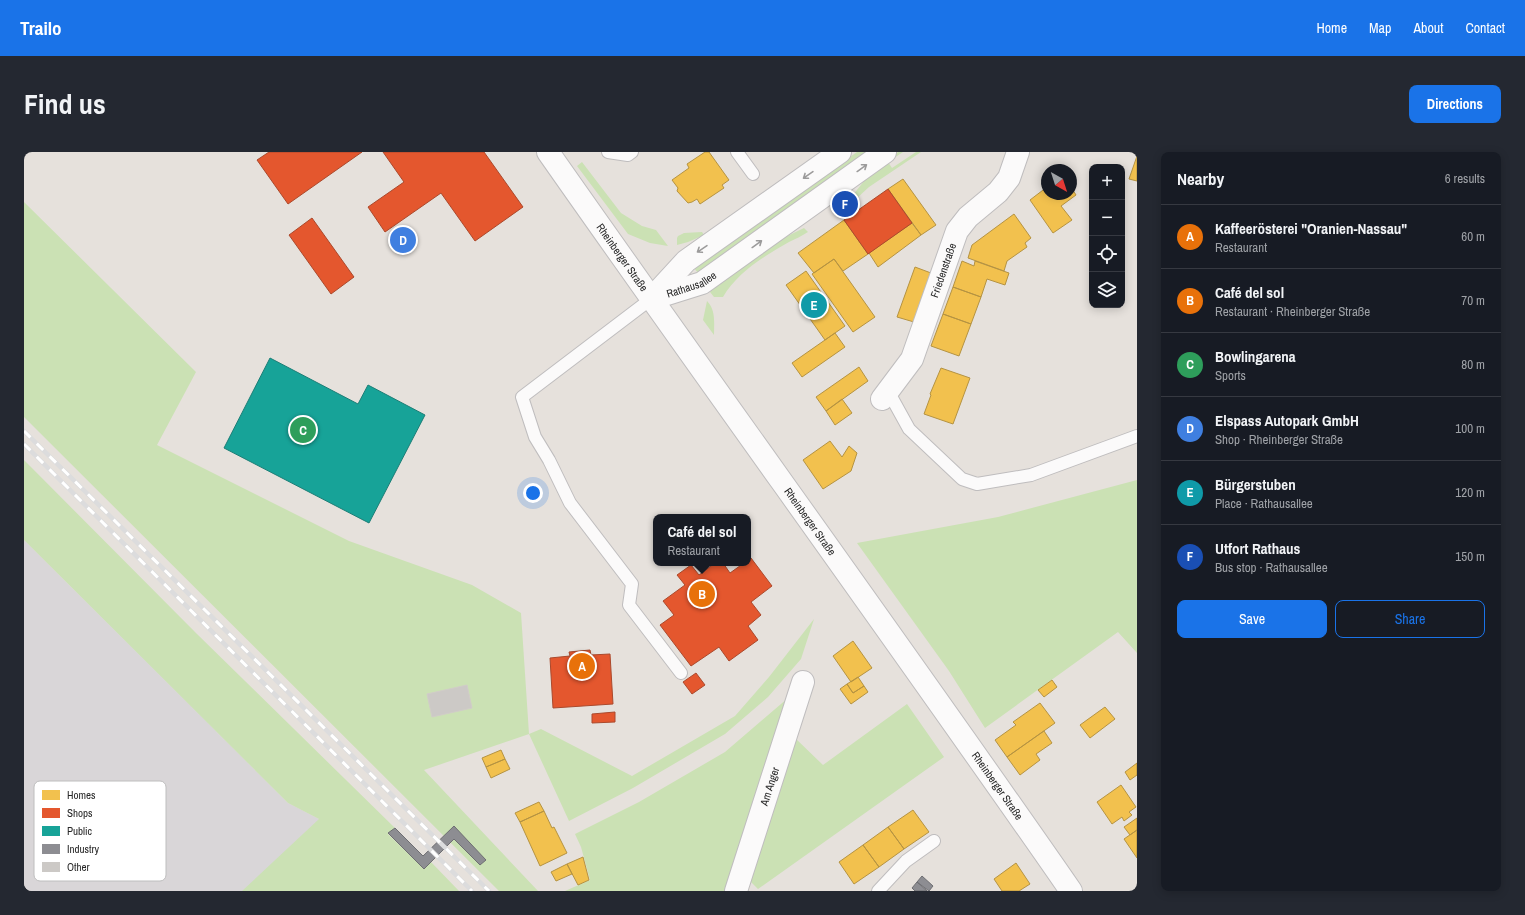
<!DOCTYPE html>
<html lang="en">
<head>
<meta charset="utf-8">
<style>
	body { margin:0; font-family:"Archivo Narrow",sans-serif; background:#242831; color:#f1f3f6 }
	.controls { position:absolute; right:12px; top:12px; display:grid; overflow:hidden; border-radius:8px; box-shadow:0 2px 10px #0003 }
	.controls button { width:36px; height:36px; display:grid; place-items:center; padding:0; border:0; border-bottom:1px solid #363941; background:#171b24; color:#f1f3f6; font:20px sans-serif }
	.compass { position:absolute; left:1017px; top:12px; width:36px; height:36px; border-radius:50%; background:#171b24; box-shadow:0 2px 10px #0003; rotate:141deg }
	.you { position:absolute; left:509px; top:341px; width:14px; height:14px; margin:-10px; border:3px solid #fff; border-radius:50%; background:#1a73e8; box-shadow:0 0 0 6px #1a73e833 }
	.badge { display:grid; place-items:center; width:26px; height:26px; border-radius:50%; background:#1a73e8; color:#fff; font-size:13px; font-weight:700 }
	.pin { position:absolute; translate:-50% -50%; border:2px solid #fff; box-shadow:0 1px 4px #0006 }
	.popup { position:absolute; left:629px; top:362px; width:98px; height:52px; box-sizing:border-box; display:grid; place-content:center; border-radius:8px; background:#171b24; filter:drop-shadow(0 1px 3px #0005); font-size:13px; white-space:nowrap; color:#9ea1a6 }
	.popup b { font-size:15px; color:#f1f3f6 }
	.popup::after { content:''; position:absolute; left:50%; top:100%; margin-left:-8px; border:8px solid transparent; border-top-color:#171b24 }
	.list { margin:0; padding:0; list-style:none }
	h2 { display:flex; justify-content:space-between; align-items:center; height:52px; margin:0; padding:0 16px; font-size:17px }
	h2 small { font-size:13px; font-weight:400; color:#9ea1a6 }
	.list li { display:grid; grid-template-columns:26px 1fr auto; gap:12px; align-items:center; box-sizing:border-box; height:64px; padding:0 16px; border-top:1px solid #363941 }
	.list b { display:block; font-size:15px; white-space:nowrap }
	.list p { margin:0; font-size:13px; white-space:nowrap; color:#9ea1a6 }
	.list em { font-size:13px; font-style:normal; color:#9ea1a6 }
	.actions { display:flex; gap:8px; padding:12px 16px }
	.actions a { flex:1; padding:9px 0; border:1px solid #1a73e8; border-radius:8px; text-align:center; font-size:14px; color:#1a73e8 }
	.actions .main { background:#1a73e8; color:#fff }
	.icon { flex:none; width:22px; height:22px; fill:none; stroke:currentColor; stroke-width:2; stroke-linecap:round; stroke-linejoin:round }
	.map { position:relative; flex:none; width:1113px; height:739px; overflow:hidden; border-radius:8px }
	header { display:flex; align-items:center; gap:24px; box-sizing:border-box; height:56px; padding:0 20px; background:#1a73e8; color:#fff }
	header strong { font-size:19px }
	nav { display:flex; gap:22px; margin-inline-start:auto; font-size:14px }
	.intro { display:flex; align-items:center; justify-content:space-between; box-sizing:border-box; height:96px; padding:0 24px }
	h1 { margin:0; font-size:28px }
	.button { padding:10px 18px; border-radius:8px; background:#1a73e8; color:#fff; font-size:14px; font-weight:700 }
	main { display:flex; gap:24px; padding:0 24px }
	aside { flex:1; background:#171b24; border-radius:8px; box-shadow:0 2px 10px #0003 }
	.map>svg:first-child { display:block }
</style>
</head>
<body>
<header>
<strong>Trailo</strong>
<nav><a>Home</a><a>Map</a><a>About</a><a>Contact</a></nav>
</header>
<div class="intro"><h1>Find us</h1><a class="button">Directions</a></div>
<main>
<div class="map">
<svg width="1113" height="739" viewBox="0 0 1113 739">
	<rect width="100%" height="100%" fill="#e6e1dc"/>
	<path fill="#d9d6d8" d="M0,388l264,263 31,16 64,72h-359z"/>
	<path fill="#cbe1b4" d="M833,0h11l-170,121 -4,-5z
		M874,0h5l-15,10 4,6 24,-16h5l-52,35 -13,12 -3,-4 15,-19z
		M558,10l39,51 21,13 14,4 12,16 -18,-3 -22,-9 -51,-68z
		M0,50l172,170 -39,73 192,96 123,44 49,28 8,121 12,-5 91,47 103,-60 34,-39 45,-58 -13,40 -33,38 -43,37 -92,54 -64,33 -40,-87 -105,36 114,121h-39l-475,-474z
		M780,76l4,4c-6,4 -13,7 -19,10 -25,14 -52,31 -66,55h-9l-4,-5 5,-7 58,-42z
		M678,80l2,3 -16,7 -11,3v-7l1,-2 6,-3z
		M683,149c9,9 7,22 7,34l-11,-15z
		M0,308l173,174 198,194 -7,6 36,35 7,-7 28,29h-217l77,-72 -31,-16 -264,-263z
		M1113,328v173l-19,-21 -133,96 -36,-57 -92,-128 141,-26z
		M764,546l-62,193h-161l25,-11 -9,-33 -6,-13 64,-32 86,-50z
		M883,552l37,53 -186,132 -10,-10 46,-142 29,28z"/>
	<path fill="#f2c14e" stroke="#b59342" d="M681,0h4l20,28 -7,5 2,3 -24,16 -3,-5 -5,3 -4,1 -11,-12 1,-3 -6,-8 17,-12 -2,-4z
		M1113,4v25l-8,-2z
		M879,27l33,46 -15,10 -33,-46z
		M1023,35v7h24v-7l5,8 -15,11 11,14 -19,13 -23,-33z
		M990,62l17,24 -6,5 2,4 -20,14 -3,10 -36,-13 4,-13z
		M820,68l24,34 -25,17 -9,-12 -20,14 -16,-20z
		M888,71l9,12 -43,32 -9,-14z
		M810,107l41,58 -22,15 -41,-58z
		M938,109l12,5 1,-5 34,12 -4,12 -18,-6 -6,18 -28,-10z
		M891,115l16,6 -17,49 -17,-5z
		M782,119l39,55 -20,14 -39,-55z
		M929,135l28,10 -10,27 -28,-10z
		M919,162l28,10 -12,32 -28,-10z
		M811,181l10,14 -43,30 -10,-14z
		M835,215l9,14 -42,30 -10,-14z
		M917,216l29,10 -17,46 -29,-10 7,-19 -1,-1z
		M818,247l10,14 -17,12 -9,-14z
		M806,289l12,16 7,-11 8,7 -6,18 -28,18 -20,-29z
		M829,489l19,27 -21,14 -18,-26z
		M834,525l6,9 -11,7 -6,-9z
		M1028,528l5,7 -13,10 -6,-7z
		M823,532l6,9 11,-7 4,6 -17,12 -11,-15z
		M1016,551l15,20 -48,34 -12,-17 21,-15 -3,-3z
		M1081,555l10,12 -25,19 -10,-13z
		M1020,579l8,12 -16,11 4,6 -20,15 -13,-18z
		M477,598l4,9 -19,8 -4,-9z
		M481,607l5,10 -19,9 -5,-11z
		M1113,611v12l-7,5 -5,-8z
		M1097,633l15,22 -7,5 3,3 -8,6 -2,-4 -10,7 -15,-22z
		M515,650l5,9 -24,11 -5,-9z
		M889,658l16,22 -25,17 -16,-22z
		M520,659l8,17 2,-1 13,26 -27,13 -20,-44z
		M1113,666v12l-7,5 -6,-8z
		M864,675l16,22 -25,18 -16,-22z
		M1113,678v28l-13,-19z
		M839,693l16,22 -25,17 -15,-22z
		M559,705l6,23 -11,5 -11,-21z
		M992,711l14,21 -11,7h-17l-8,-12z
		M543,712l5,10 -16,7 -5,-9z"/>
	<path fill="#e4572e" stroke="#ab492c" d="M245,0h93l-74,52 -31,-44z
		M359,0h101l39,55 -48,34 -34,-48 -56,39 -17,-25 36,-25z
		M864,37l24,34 -44,31 -24,-34z
		M288,66l42,59 -23,17 -42,-59z
		M727,406l21,28 -21,16 10,13 -13,11 10,14 -29,21 -10,-14 -28,19 -31,-41 14,-10 -11,-14 22,-16 -8,-10 14,-10 8,10 16,-12h8l7,10 14,-10h4v-3z
		M566,498l1,5 19,-1 3,50 -60,4 -3,-50 20,-2 -1,-4z
		M672,521l9,12 -13,9 -9,-12z
		M591,560v10l-23,1v-9z"/>
	<path fill="#17a398" stroke="#1c7e76" d="M246,206l88,46 10,-19 57,30 -56,108 -145,-75z"/>
	<path fill="#8d8d92" stroke="#6e6e72" d="M430,674l32,34 -6,5 -26,-26 -30,30 -36,-36 7,-5 28,28z
		M898,724l11,10 -4,5 -12,-9z
		M893,730l10,9h-12l-3,-3z"/>
	<path fill="#ccc9c6" stroke="#d1cdc8" d="M443,533l5,23 -40,9 -5,-23z"/>
	<g fill="none" stroke-linecap="round" stroke-linejoin="round">
		<g stroke="#bfbdbe" stroke-width="14">
			<path id="service" d="M584,0l20,3 4,-3
				M713,0l16,22
				M627,147l-129,98 13,40 14,23 21,43 62,81 -3,21 52,68
				M864,239l21,38 53,50 15,5 54,-9 106,-39
				M854,739l28,-30 28,-20"/>
		</g>
		<g stroke="#bfbdbe" stroke-width="24">
			<g id="minor">
				<path id="s1" d="M858,247l30,-40 45,-128 11,-14 30,-25 11,-14 9,-26"/>
				<path id="s2" d="M712,739l67,-209"/>
			</g>
		</g>
		<g stroke="#bfbdbe" stroke-width="24">
			<g id="tertiary">
				<path d="M628,146l34,-37 154,-109"/>
				<path id="s3" d="M627,147l51,-16 183,-131"/>
			</g>
		</g>
		<g stroke="#bfbdbe" stroke-width="24">
			<g id="secondary">
				<path id="s4" d="M524,0c173,247 351,491 523,739"/>
			</g>
		</g>
		<use href="#service" stroke="#fbfafa" stroke-width="12"/>
		<use href="#minor" stroke="#fbfafa" stroke-width="22"/>
		<use href="#tertiary" stroke="#fbfafa" stroke-width="22"/>
		<use href="#secondary" stroke="#fbfafa" stroke-width="22"/>
		<g stroke="#dcdcdd" stroke-width="4.5">
			<path id="rail" d="M0,279l465,460
				M0,292l448,447"/>
		</g>
		<use href="#rail" stroke="#fff" stroke-width="3" stroke-dasharray="9" stroke-linecap="butt"/>
	</g>
	<defs><path id="oneway-shaft" d="M-6 0H5M1.5-3L5.5 0L1.5 3" fill="none" stroke-width="1.6" stroke-linecap="round" stroke-linejoin="round"/></defs>
	<g stroke="#9c9b9b">
		<use href="#oneway-shaft" transform="translate(838 16) rotate(-36)"/>
		<use href="#oneway-shaft" transform="translate(784 23) rotate(145)"/>
		<use href="#oneway-shaft" transform="translate(733 92) rotate(-36)"/>
		<use href="#oneway-shaft" transform="translate(678 97) rotate(146)"/>
	</g>
	<g text-anchor="middle" stroke-width="4" stroke-linejoin="round" paint-order="stroke">
		<g font-size="11" fill="#272727" stroke="#fff">
			<text dy="4" stroke="none"><textPath href="#s4" startOffset="129">Rheinberger Straße</textPath></text>
			<text dy="4" stroke="none"><textPath href="#s1" startOffset="144">Friedenstraße</textPath></text>
			<text dy="4" stroke="none"><textPath href="#s3" startOffset="43">Rathausallee</textPath></text>
			<text dy="4" stroke="none"><textPath href="#s4" startOffset="453">Rheinberger Straße</textPath></text>
			<text dy="4" stroke="none"><textPath href="#s4" startOffset="777">Rheinberger Straße</textPath></text>
			<text dy="4" stroke="none"><textPath href="#s2" startOffset="110">Am Anger</textPath></text>
		</g>
	</g>
	<rect x="10" y="629" width="132" height="100" rx="6" fill="#fff" stroke="#bebebe" stroke-width="1"/>
	<rect x="18" y="638" width="18" height="10" fill="#f2c14e"/>
	<rect x="18" y="656" width="18" height="10" fill="#e4572e"/>
	<rect x="18" y="674" width="18" height="10" fill="#17a398"/>
	<rect x="18" y="692" width="18" height="10" fill="#8d8d92"/>
	<rect x="18" y="710" width="18" height="10" fill="#ccc9c6"/>
	<g font-size="11" fill="#272727">
		<text x="43" y="647">Homes</text>
		<text x="43" y="665">Shops</text>
		<text x="43" y="683">Public</text>
		<text x="43" y="701">Industry</text>
		<text x="43" y="719">Other</text>
	</g>
</svg>
<div class="controls">
<button>+</button>
<button>−</button>
<button><svg class="icon" aria-label="locate" viewBox="0 0 24 24"><circle cx="12" cy="12" r="6"/><path d="M12 2v4M12 18v4M2 12h4M18 12h4"/></svg></button>
<button><svg class="icon" aria-label="layers" viewBox="0 0 24 24"><path d="M12 4l9 5-9 5-9-5zM3 14l9 5 9-5"/></svg></button>
</div>
<svg class="compass" viewBox="-18 -18 36 36"><path d="M0-13l5 13h-10z" fill="#e53935"/><path d="M0 13l5-13h-10z" fill="#9ea1a6"/></svg>
<div class="you"></div>
<div class="pin badge" style="left:558px;top:514px;background:#e8710a">A</div>
<div class="pin badge" style="left:678px;top:442px;background:#e8710a">B</div>
<div class="popup"><b>Café del sol</b>Restaurant</div>
<div class="pin badge" style="left:279px;top:278px;background:#2e9e5b">C</div>
<div class="pin badge" style="left:379px;top:88px;background:#3f7fe0">D</div>
<div class="pin badge" style="left:790px;top:153px;background:#0f9aa8">E</div>
<div class="pin badge" style="left:821px;top:52px;background:#1a4fb4">F</div>
</div>
<aside>
<h2>Nearby<small>6 results</small></h2>
<ul class="list">
<li><span class="badge" style="background:#e8710a">A</span><div><b>Kaffeerösterei &quot;Oranien-Nassau&quot;</b><p>Restaurant</p></div><em>60 m</em></li>
<li><span class="badge" style="background:#e8710a">B</span><div><b>Café del sol</b><p>Restaurant · Rheinberger Straße</p></div><em>70 m</em></li>
<li><span class="badge" style="background:#2e9e5b">C</span><div><b>Bowlingarena</b><p>Sports</p></div><em>80 m</em></li>
<li><span class="badge" style="background:#3f7fe0">D</span><div><b>Elspass Autopark GmbH</b><p>Shop · Rheinberger Straße</p></div><em>100 m</em></li>
<li><span class="badge" style="background:#0f9aa8">E</span><div><b>Bürgerstuben</b><p>Place · Rathausallee</p></div><em>120 m</em></li>
<li><span class="badge" style="background:#1a4fb4">F</span><div><b>Utfort Rathaus</b><p>Bus stop · Rathausallee</p></div><em>150 m</em></li>
</ul>
<div class="actions"><a class="main">Save</a><a>Share</a></div>
</aside>
</main>
</body>
</html>
